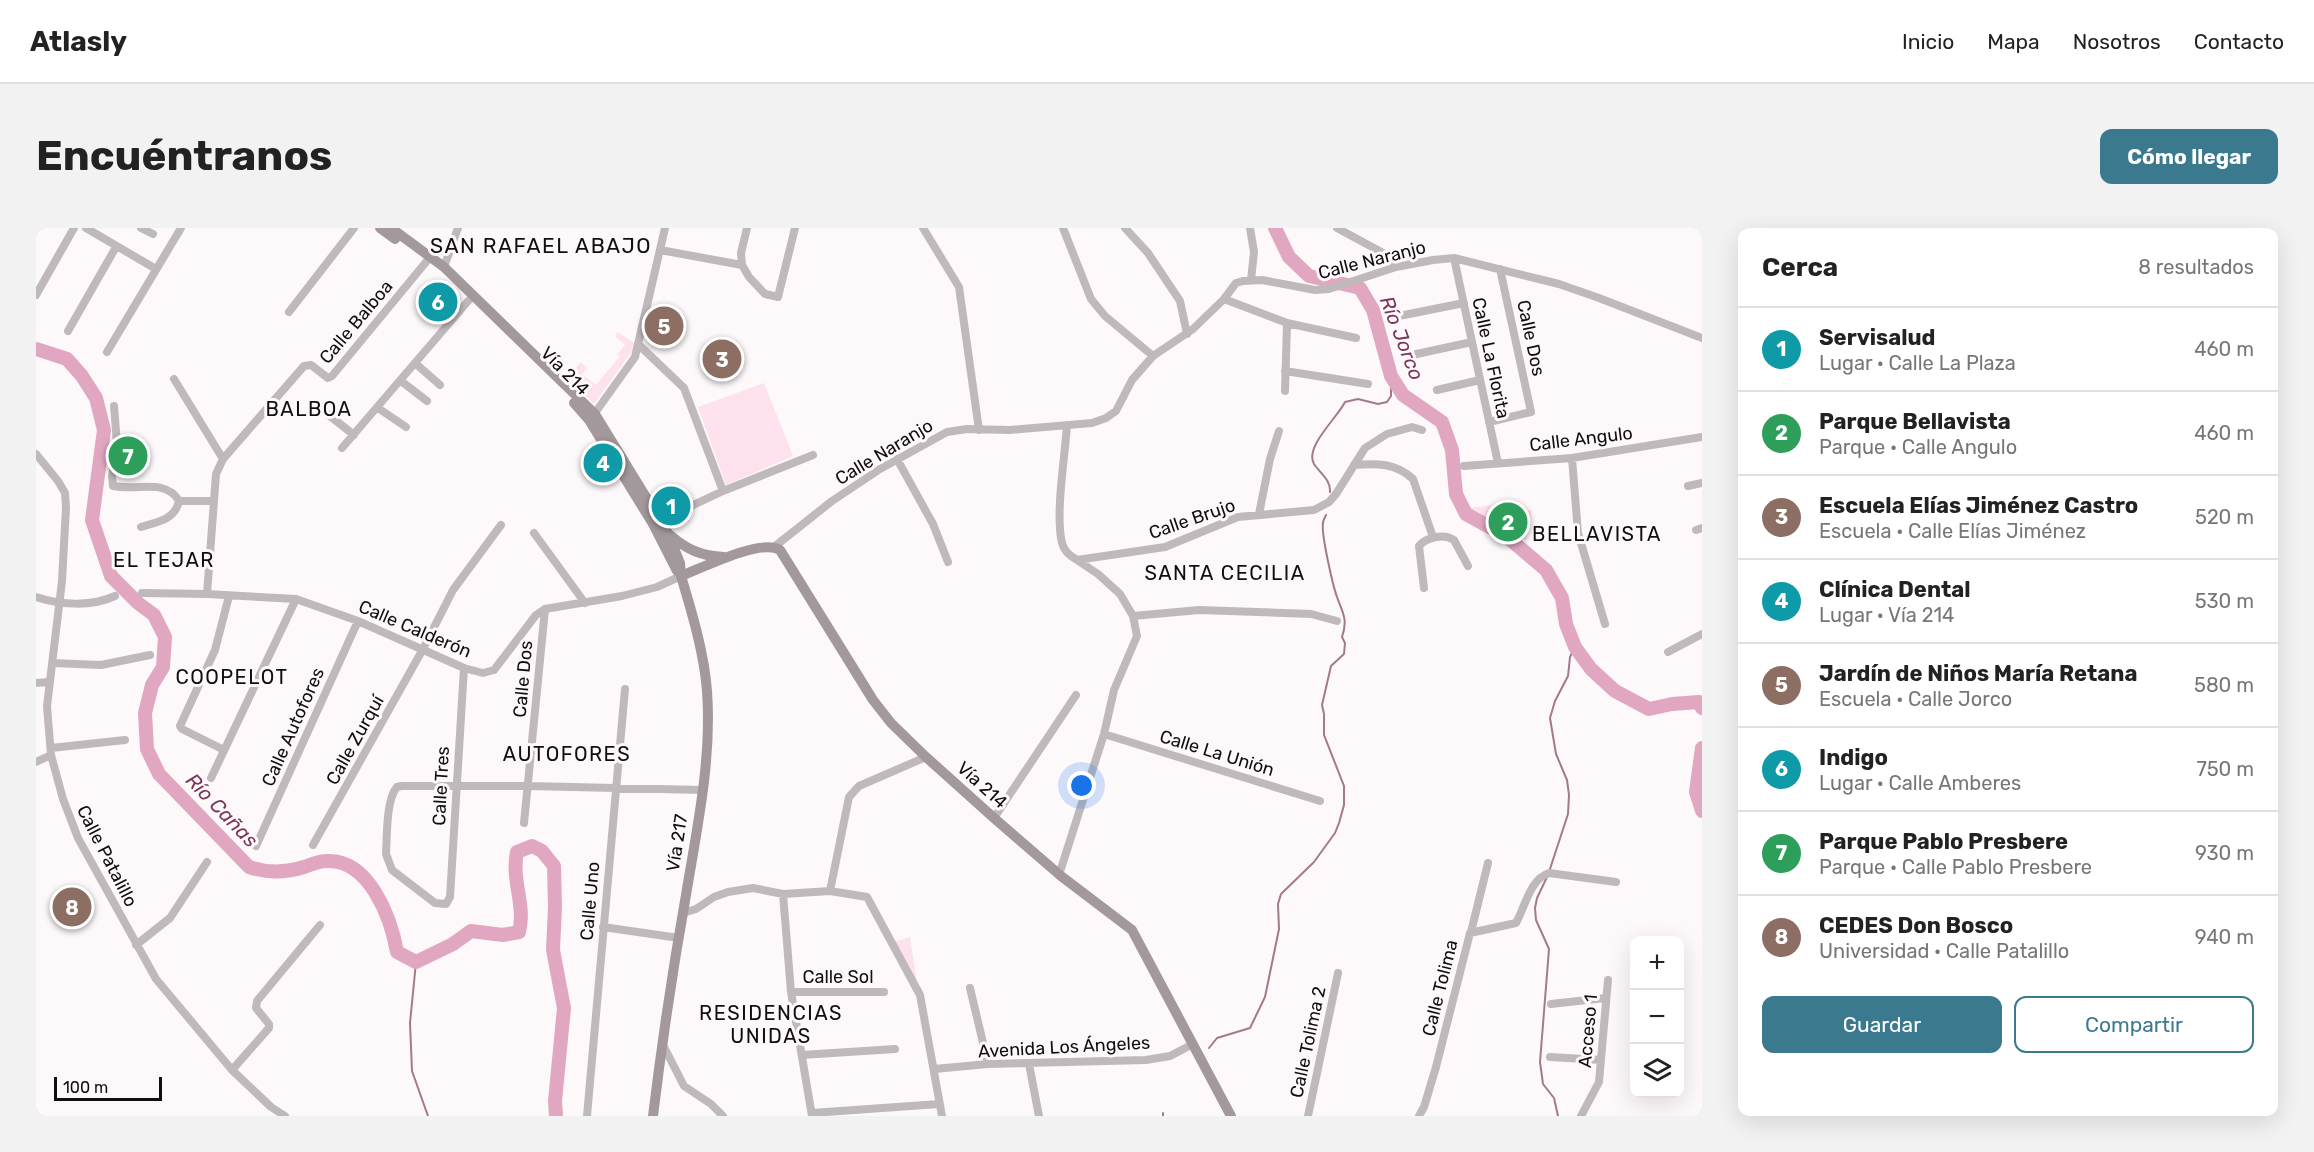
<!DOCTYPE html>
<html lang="es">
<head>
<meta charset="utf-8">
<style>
	body { margin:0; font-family:Rubik,sans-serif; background:#f2f2f2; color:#222 }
	.controls { position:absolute; right:18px; bottom:18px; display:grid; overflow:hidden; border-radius:12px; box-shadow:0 6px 24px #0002 }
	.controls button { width:54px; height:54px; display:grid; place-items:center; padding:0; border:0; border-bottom:2px solid #e0e0e0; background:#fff; color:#222; font:30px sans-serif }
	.scale { position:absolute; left:18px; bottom:15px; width:108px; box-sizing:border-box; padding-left:6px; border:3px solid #120d0f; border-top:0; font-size:16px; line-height:21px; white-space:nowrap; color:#120d0f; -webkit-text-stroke:4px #fdf9fb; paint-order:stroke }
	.you { position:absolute; left:1046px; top:558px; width:21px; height:21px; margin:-15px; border:4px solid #fff; border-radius:50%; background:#1a73e8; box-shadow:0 0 0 9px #1a73e833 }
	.badge { display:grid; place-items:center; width:39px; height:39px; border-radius:50%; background:#3b798f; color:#fff; font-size:20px; font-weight:700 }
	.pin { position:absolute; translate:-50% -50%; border:3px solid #fff; box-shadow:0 2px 6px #0006 }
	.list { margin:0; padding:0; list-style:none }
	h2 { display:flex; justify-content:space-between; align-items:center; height:78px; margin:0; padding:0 24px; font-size:26px }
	h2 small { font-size:20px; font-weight:400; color:#767676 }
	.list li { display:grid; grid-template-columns:39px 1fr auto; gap:18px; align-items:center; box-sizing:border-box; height:84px; padding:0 24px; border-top:2px solid #e0e0e0 }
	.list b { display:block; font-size:22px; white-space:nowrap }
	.list p { margin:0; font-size:20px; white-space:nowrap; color:#767676 }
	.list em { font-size:20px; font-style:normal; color:#767676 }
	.actions { display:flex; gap:12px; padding:18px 24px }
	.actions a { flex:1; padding:14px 0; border:2px solid #3b798f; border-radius:12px; text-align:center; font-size:21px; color:#3b798f }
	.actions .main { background:#3b798f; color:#fff }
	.icon { flex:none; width:33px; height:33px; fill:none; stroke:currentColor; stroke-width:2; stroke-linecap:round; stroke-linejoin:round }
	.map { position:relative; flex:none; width:1666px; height:888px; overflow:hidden; border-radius:12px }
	header { display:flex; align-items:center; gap:36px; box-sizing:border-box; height:84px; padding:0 30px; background:#fff; border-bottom:2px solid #e0e0e0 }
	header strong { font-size:28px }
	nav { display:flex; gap:33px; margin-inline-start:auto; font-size:21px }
	.intro { display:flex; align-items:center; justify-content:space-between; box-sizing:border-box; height:144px; padding:0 36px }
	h1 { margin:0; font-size:42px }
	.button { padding:15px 27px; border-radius:12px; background:#3b798f; color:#fff; font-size:21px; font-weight:700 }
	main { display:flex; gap:36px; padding:0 36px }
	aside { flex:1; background:#fff; border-radius:12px; box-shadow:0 6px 24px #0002 }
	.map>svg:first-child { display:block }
</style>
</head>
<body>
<header>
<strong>Atlasly</strong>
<nav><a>Inicio</a><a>Mapa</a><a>Nosotros</a><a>Contacto</a></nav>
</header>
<div class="intro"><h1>Encuéntranos</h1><a class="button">Cómo llegar</a></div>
<main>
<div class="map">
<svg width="1666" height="888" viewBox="0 0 1666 888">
	<rect width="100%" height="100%" fill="#fdf9fb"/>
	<path fill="#fde1ed" d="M582,104l16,11 -2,8 -38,53 -27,-26 14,-16 6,6 -5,6 14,11 24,-29 -3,-1 8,-10 -10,-9z
		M728,155l29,73 -67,29 -28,-78z
		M97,217l8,17 -6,1v3h-19l4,-20z
		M1475,275v10l21,-3 -6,30 -24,-9 -32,-18 -1,-5z
		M874,709l8,52 -24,-47z"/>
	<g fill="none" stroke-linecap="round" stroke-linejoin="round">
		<path stroke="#a3798c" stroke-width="2" d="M1294,264c1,-12 -10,-19 -16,-28 -10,-17 24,-47 31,-62l13,-3 20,5 9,-2 4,-6v-20
			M1513,644l19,-58 1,-19 -2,-15 -11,-26 -6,-36 5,-17 13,-25 2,-19 5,-10
			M1511,649l-10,21 -2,10 1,12 13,29 -9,113 3,22 11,14 4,18
			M380,734l-6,61 2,48 16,45
			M1173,820l8,-10 33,-10 15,-31 14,-68 -1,-25 3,-10 33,-32 21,-29 4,-10 5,-18v-19l-20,-51v-21l-2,-9 9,-39 13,-12 1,-11 -3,-6c6,-18 1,-23 -5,-40 -4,-11 -16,-63 -14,-74 0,-2 2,-6 3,-8
			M1127,888v-3"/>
		<path stroke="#e1a7c1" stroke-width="14" d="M1239,0l14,29 20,19 51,12 13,22 18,66 12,19 39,27 10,28 4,44 10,20 40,22 40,34 16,28 4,26 9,23 16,22 24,22 34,18 23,-5 27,-2 3,6
			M0,121l31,10 15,17 14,22 8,32 -12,90 19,56 27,27 16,12 11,22 -2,30 -11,18 -7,28 2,36 12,25 90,93c18,6 36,6 55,0 6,-2 15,-6 22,-6 43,-3 65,57 71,91l19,10 37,-18 18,-13 32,4 16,-3c7,-27 -8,-51 -2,-80l15,-6 10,5 12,15 1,41 -2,43 11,58 -9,93 1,15
			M1666,520l-6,44 6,19"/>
		<path stroke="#c0b9bc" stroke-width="8" d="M50,0l70,41
			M105,0l12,6
			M711,0l-6,25 1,12 7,12 16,17 13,3 17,-69
			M887,0l36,59 20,143
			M1027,0l28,71 14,17 48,40
			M1089,0l23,25 32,48 7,33
			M1214,0l4,24 -3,28
			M1301,0l48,26 11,13
			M624,22l82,15
			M1418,30l44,205
			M408,39l14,-39
			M0,67l38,-67
			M1188,71l63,24 69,15
			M253,84l65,-84
			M1363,88l65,-13
			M32,103l48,-84
			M603,117l45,43 39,103
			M71,124l74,-124
			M1376,127l60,-13
			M379,135l25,22
			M1249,143l83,13
			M138,151l49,80
			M365,153l26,20
			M1401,162l43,-10
			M1249,163l2,-68
			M78,178l3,38 -5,33 1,9c25,5 53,-8 66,15h34
			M342,180l28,19
			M289,184l29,23
			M556,189l43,-60 30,-129
			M1453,194l42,-10 -31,-143
			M1031,197c-2,32 -12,89 -5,118 2,8 8,13 15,17l88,-13 73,-30 76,-7 15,-8 7,-8 29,-46 22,-14 25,-7 10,3
			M306,220l127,-148
			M0,226l22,27 7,12 1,15 -4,73 -15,125 4,49 12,44 15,39 78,141 76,91 39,37 14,9
			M1536,230l6,75 27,91
			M861,231l36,65 15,38
			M1318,237c23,-2 42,-2 59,14l20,58
			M1428,238l108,-8 130,-21
			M1652,258l14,-3
			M1223,286l11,-55 9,-28
			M621,294l66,-31 90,-36
			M105,299c16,-5 34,-7 38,-26
			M1660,302l6,-2
			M498,305l51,70
			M738,319l58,-46 48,-32 67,-37 20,-3 42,1 83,-7 14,-5 10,-7 16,-31 21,-24 40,-27 31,-30 12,-16 7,-2 19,-1 53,10 14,-1 67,-22 37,-7 21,-2 105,26 40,14 103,40
			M1388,360l-5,-42c8,-9 25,-13 35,-6l14,26
			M106,365l65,1 89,5 62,22 106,47 19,5 11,-3 42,-55 9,-6 77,-13 35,-9 24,-11
			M171,366l9,-120 7,-15 81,-93 7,-1 17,13 4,-2 99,-120
			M0,369c25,8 55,10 79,-1
			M1097,388l66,-6 112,4 26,7
			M1632,424l34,-18
			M17,435l48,2 49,-10
			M428,440l-14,229 -4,7 -11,-1 -43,-33 -6,-16c1,-17 0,-55 11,-67l4,-1h127l174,4
			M0,455l13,-1
			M1068,506l216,67
			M15,520l74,-8
			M188,522l-42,-21 -2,-3 35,-76 14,-54
			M0,534l15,-7
			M175,550l85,-179
			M958,590l82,-123
			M488,595l21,-214
			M277,617l110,-196 30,-59 48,-65
			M220,618l102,-225
			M1023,647l45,-141 10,-44 23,-54 -4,-20 -13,-22 -22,-20 -21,-14
			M794,663l19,-94 10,-11 67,-29
			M747,666l8,98 21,124
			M647,685l13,-4 18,-12 14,-5 25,-4 30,6 47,-3 37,6 53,98 22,121
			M567,699l76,11
			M1435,704l17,-69
			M100,717l34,-27 37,-56
			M934,760l18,76
			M755,764h93
			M1515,776l54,-6
			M627,817l21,41 27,18 12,12
			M766,827l93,-6
			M1514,829l51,3
			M993,836l10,52
			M898,841l54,-5 158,-4 24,-4 23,-12
			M196,842l37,-42v-4l-13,-16 1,-7 63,-76
			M776,885l127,-9
			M551,888l38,-427
			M1272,888l30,-143
			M1383,888l5,-9 12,-40 34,-134 46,-10c9,-16 14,-44 33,-50l67,9
			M1545,888l18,-34 9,-102"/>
		<path stroke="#a3999d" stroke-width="10" d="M344,0l15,11
			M355,0l53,39 151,147 73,119 12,30 1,13c11,37 23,76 26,115 5,68 -10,137 -21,204 -13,73 -24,147 -33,221
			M538,175l15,17 64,104 24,47
			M634,307c17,15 32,21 54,22
			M645,348c21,-8 80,-38 99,-26l93,150 18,23 35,34 68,61 67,58 71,54 99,186"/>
	</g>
	<g text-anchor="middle" stroke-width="6" stroke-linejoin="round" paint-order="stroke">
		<g font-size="18" fill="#120d0f" stroke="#fdf9fb">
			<text transform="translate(1336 32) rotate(-14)" y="6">Calle Naranjo</text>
			<text transform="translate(320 94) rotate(-50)" y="6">Calle Balboa</text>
			<text transform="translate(1495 110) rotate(78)" y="6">Calle Dos</text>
			<text transform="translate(1455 130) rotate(78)" y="6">Calle La Florita</text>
			<text transform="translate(529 143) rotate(45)" y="6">Vía 214</text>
			<text transform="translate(1545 211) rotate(-7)" y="6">Calle Angulo</text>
			<text transform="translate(848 224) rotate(-31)" y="6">Calle Naranjo</text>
			<text transform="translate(1156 291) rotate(-19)" y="6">Calle Brujo</text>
			<text transform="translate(379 401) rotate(23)" y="6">Calle Calderón</text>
			<text transform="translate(487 451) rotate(-85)" y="6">Calle Dos</text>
			<text transform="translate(257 499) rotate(-66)" y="6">Calle Autofores</text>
			<text transform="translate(319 512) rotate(-61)" y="6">Calle Zurquí</text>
			<text transform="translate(1181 525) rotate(17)" y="6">Calle La Unión</text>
			<text transform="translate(946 557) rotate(42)" y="6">Vía 214</text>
			<text transform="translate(405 558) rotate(-87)" y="6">Calle Tres</text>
			<text transform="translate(641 615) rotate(-81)" y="6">Vía 217</text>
			<text transform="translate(71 628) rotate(63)" y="6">Calle Patalillo</text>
			<text transform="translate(554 673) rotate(-85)" y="6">Calle Uno</text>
			<text x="802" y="755">Calle Sol</text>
			<text transform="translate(1404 760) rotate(-76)" y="6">Calle Tolima</text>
			<text transform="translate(1552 803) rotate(-85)" y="6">Acceso 1</text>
			<text transform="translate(1272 814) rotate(-78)" y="6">Calle Tolima 2</text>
			<text transform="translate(1028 819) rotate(-3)" y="6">Avenida Los Ángeles</text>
		</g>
		<g font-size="20" font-style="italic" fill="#7b3558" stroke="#fdf9fb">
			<text transform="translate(1366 110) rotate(69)" y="7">Río Jorco</text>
			<text transform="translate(186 582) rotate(46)" y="7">Río Cañas</text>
		</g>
		<g font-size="20" letter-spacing="1.5" fill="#120d0f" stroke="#fdf9fb">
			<text x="273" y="188">BALBOA</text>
			<text x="1561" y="313">BELLAVISTA</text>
			<text x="128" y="339">EL TEJAR</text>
			<text x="1189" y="352">SANTA CECILIA</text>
			<text x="196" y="456">COOPELOT</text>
			<text x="531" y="533">AUTOFORES</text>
			<text x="735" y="792">RESIDENCIAS<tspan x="735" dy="23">UNIDAS</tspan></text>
		</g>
		<g font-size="21" letter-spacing="1.5" fill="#120d0f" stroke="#fdf9fb">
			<text x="505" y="25">SAN RAFAEL ABAJO</text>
		</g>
	</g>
</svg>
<div class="controls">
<button>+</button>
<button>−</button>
<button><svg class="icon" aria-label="layers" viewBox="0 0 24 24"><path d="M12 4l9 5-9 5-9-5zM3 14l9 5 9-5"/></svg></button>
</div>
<div class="scale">100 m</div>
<div class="you"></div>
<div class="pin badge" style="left:635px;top:278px;background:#0f9aa8">1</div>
<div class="pin badge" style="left:1472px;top:294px;background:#2e9e5b">2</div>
<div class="pin badge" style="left:686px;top:131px;background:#8d6e63">3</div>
<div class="pin badge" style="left:567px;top:235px;background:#0f9aa8">4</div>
<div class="pin badge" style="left:628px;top:98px;background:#8d6e63">5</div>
<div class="pin badge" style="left:402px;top:74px;background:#0f9aa8">6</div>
<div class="pin badge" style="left:92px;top:228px;background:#2e9e5b">7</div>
<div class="pin badge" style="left:36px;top:679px;background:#8d6e63">8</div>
</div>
<aside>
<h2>Cerca<small>8 resultados</small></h2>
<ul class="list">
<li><span class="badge" style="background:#0f9aa8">1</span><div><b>Servisalud</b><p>Lugar · Calle La Plaza</p></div><em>460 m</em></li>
<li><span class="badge" style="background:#2e9e5b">2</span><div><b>Parque Bellavista</b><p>Parque · Calle Angulo</p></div><em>460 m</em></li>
<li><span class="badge" style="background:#8d6e63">3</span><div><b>Escuela Elías Jiménez Castro</b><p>Escuela · Calle Elías Jiménez</p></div><em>520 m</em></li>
<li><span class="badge" style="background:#0f9aa8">4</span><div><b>Clínica Dental</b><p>Lugar · Vía 214</p></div><em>530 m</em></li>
<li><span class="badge" style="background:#8d6e63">5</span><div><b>Jardín de Niños María Retana</b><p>Escuela · Calle Jorco</p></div><em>580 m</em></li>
<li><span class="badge" style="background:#0f9aa8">6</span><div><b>Indigo</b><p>Lugar · Calle Amberes</p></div><em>750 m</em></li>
<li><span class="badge" style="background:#2e9e5b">7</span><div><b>Parque Pablo Presbere</b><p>Parque · Calle Pablo Presbere</p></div><em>930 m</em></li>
<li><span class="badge" style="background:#8d6e63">8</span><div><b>CEDES Don Bosco</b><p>Universidad · Calle Patalillo</p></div><em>940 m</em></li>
</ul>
<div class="actions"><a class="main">Guardar</a><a>Compartir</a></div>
</aside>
</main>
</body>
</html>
